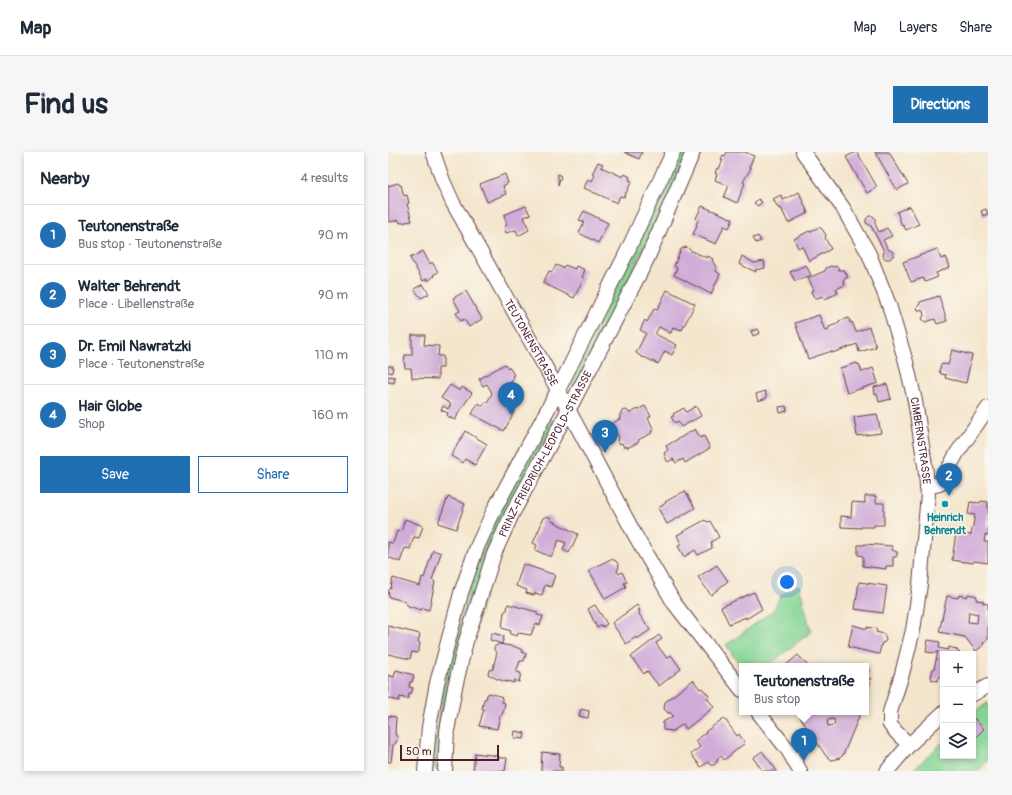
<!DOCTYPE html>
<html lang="en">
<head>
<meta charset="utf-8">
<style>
	body { margin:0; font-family:Pangolin,sans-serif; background:#f6f6f7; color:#1f2937 }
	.controls { position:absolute; right:12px; bottom:12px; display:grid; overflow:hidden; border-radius:0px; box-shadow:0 2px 6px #0003 }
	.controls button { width:36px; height:36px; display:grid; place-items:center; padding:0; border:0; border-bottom:1px solid #e0e1e3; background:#fff; color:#1f2937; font:20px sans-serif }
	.scale { position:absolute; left:12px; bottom:10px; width:99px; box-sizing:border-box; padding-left:4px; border:2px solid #4a1f2b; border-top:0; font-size:11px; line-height:14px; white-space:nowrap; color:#4a1f2b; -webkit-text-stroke:3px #fbf7ec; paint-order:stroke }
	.you { position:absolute; left:399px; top:430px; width:14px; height:14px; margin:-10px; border:3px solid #fff; border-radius:50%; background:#1a73e8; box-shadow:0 0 0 6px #1a73e833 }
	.badge { display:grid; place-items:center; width:26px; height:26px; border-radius:50%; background:#1f6fb2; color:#fff; font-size:13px; font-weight:700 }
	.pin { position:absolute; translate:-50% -33px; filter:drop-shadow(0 1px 2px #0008) }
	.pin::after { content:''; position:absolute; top:21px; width:14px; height:12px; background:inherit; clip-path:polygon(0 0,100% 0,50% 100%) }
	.popup { position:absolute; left:351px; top:511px; width:130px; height:52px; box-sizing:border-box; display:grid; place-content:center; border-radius:0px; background:#fff; filter:drop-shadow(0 1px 3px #0005); font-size:13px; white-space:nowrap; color:#747a83 }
	.popup b { font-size:15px; color:#1f2937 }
	.popup::after { content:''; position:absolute; left:50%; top:100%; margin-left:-8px; border:8px solid transparent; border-top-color:#fff }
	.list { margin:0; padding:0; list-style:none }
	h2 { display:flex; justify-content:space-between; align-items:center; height:52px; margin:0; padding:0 16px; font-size:17px }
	h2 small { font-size:13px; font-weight:400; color:#747a83 }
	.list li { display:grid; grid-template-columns:26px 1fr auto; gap:12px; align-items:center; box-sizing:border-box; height:60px; padding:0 16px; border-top:1px solid #e0e1e3 }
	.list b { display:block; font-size:15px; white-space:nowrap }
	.list p { margin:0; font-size:13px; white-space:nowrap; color:#747a83 }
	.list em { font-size:13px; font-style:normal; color:#747a83 }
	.actions { display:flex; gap:8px; padding:12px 16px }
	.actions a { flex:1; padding:9px 0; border:1px solid #1f6fb2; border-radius:0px; text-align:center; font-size:14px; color:#1f6fb2 }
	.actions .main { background:#1f6fb2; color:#fff }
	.icon { flex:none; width:22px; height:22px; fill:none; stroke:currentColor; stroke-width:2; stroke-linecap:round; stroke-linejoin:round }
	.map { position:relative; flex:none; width:600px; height:619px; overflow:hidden; border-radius:0px }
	header { display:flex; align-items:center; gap:24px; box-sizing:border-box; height:56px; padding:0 20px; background:#fff; border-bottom:1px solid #e0e1e3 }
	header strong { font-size:19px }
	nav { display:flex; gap:22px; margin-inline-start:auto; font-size:14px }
	.intro { display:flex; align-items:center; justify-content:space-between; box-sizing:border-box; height:96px; padding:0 24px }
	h1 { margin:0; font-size:28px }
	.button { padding:10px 18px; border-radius:0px; background:#1f6fb2; color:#fff; font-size:14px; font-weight:700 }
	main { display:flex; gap:24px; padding:0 24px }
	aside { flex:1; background:#fff; border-radius:0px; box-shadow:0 2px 6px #0003 }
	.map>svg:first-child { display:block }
</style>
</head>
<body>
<header>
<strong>Map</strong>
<nav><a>Map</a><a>Layers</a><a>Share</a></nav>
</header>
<div class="intro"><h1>Find us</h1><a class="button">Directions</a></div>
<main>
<aside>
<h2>Nearby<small>4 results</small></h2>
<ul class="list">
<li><span class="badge">1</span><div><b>Teutonenstraße</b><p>Bus stop · Teutonenstraße</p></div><em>90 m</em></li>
<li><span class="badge">2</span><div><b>Walter Behrendt</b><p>Place · Libellenstraße</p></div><em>90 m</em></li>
<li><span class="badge">3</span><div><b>Dr. Emil Nawratzki</b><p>Place · Teutonenstraße</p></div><em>110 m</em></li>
<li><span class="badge">4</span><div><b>Hair Globe</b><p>Shop</p></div><em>160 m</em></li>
</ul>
<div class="actions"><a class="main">Save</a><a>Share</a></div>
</aside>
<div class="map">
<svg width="600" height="619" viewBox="0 0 600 619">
	<rect width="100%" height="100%" fill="#fbf7ec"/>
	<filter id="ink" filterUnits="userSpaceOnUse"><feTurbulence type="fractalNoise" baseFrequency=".025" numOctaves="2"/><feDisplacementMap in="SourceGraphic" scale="8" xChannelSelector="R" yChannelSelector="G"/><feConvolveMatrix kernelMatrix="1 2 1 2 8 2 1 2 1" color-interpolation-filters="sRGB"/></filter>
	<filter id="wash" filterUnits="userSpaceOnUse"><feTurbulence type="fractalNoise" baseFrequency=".012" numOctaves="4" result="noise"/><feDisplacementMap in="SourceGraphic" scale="16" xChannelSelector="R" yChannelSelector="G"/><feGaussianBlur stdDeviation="0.9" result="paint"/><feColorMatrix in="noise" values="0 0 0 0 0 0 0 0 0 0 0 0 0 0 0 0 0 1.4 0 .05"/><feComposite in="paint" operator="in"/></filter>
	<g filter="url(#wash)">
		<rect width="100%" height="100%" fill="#f4e6cd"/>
		<path fill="#84d595" stroke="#677a60" d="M292,0h8c-36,80 -74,159 -114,237l-5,-7 79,-158z
			M161,265l5,7 -50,95 -64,247 -4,4 -4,-4c9,-84 30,-171 65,-249 15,-34 35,-68 52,-100z
			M411,433l12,47 -44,34h-25v2l-16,-23 47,-34 8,-16z
			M600,550v58l-10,11h-66l31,-29v14h30v-42z"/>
		<g id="blocks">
			<path fill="#d0add8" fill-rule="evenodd" d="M236,0h18l-3,7z
				M339,0h18l9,4 -5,11 2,1 -8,14 2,1 -8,20 -13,-6 5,-11 -14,-6 2,-6 -2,-1 2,-5 2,1 4,-9 -2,-1 2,-4 2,1z
				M468,0h1l20,35 -10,6 -21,-36z
				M487,0h14l19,32 -11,6z
				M210,10l5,2 -2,3 22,10 2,-3 5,3 -1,3 3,1 -8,16 -4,-1 -3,7 -33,-15 4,-9 4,2 3,-6 -3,-1z
				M117,22l3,9 -5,3 3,8 -19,8 -7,-18z
				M170,22l3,2 -3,9z
				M10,31l1,2h2l3,11 3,-1 2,8 -2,1 5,17 -12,2 -1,-3 -9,2v-1h-2v-35z
				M411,40l9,21 -20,10 -7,-15 -2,1 -6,-10 8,-4 2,5z
				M370,47l4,3 -4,4 -4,-3z
				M138,54l4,9 -6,2 5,13 -11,6 -2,-6 -10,3 -2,-6 3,-2 -3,-10z
				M314,54l31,13 -4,9 -5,-2 -8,18 -23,-10 4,-8 -1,-1 2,-5 -2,-2z
				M522,54l9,18 -13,6 -3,-5 -1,1 -5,-14z
				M598,57l2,5 -5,2 -2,-5z
				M196,59l24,12 -10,20 -19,-10 5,-11 -5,-2z
				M481,64h4l2,2v6l4,8 8,-4 5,8 -9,4 5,9 5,3v4l-3,3h-4l-3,-3 1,-5 -13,-25 -5,-3v-4z
				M431,75l3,2 4,6 -1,3 6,11 -22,12 -7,-15 -4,2 -4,-9 15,-8 1,1z
				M370,84l3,5 -5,2 -3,-5z
				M299,95l3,3 17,8 1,-2 5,3 -1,1 4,7v4l4,3 -9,20 -37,-19 3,-7 -3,-2 7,-17 2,-1z
				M549,97l4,10 5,-2 4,10 -14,6 2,4 -13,5 -2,-4 -12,4 -8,-20z
				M35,99l7,13 2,-2 6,10 -5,3 1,1 -6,5 -1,-3 -4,3 -13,-23z
				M354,104l12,7 10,-2 1,7 -10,2 1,2 -17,-8z
				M168,113l7,3 2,-3 10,4 1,-3 9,4 -3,7 2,1 -10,20 -31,-15 6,-12 3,1z
				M418,113l5,10 -16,6 -5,-9z
				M443,114l3,1 3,-1 2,4h5l4,7 -5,3 2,5 -9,4 2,4 -13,6 -2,-3 -6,2 -4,-2 -2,-5 3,-1 -6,-12 17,-7 1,-3z
				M35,132l6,10 -8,4 -7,-9z
				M279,138l28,14 -13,26 -9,-3 -2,6 -12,-6 -4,7 22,11 -5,10 -7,-4 -7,13 -14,-7 -1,1 -7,-5 10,-20 -6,-3 5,-10 2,2 7,-13 3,1z
				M78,139l16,28 -13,8 -5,-8 -3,2 -5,-8 4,-2 -7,-13z
				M551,144l8,25 -10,3 -2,-5 -9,3 -3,-2 -1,-2 2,-2 -1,-5 -5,-1 -1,-3 3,-3v-2z
				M431,163l6,16 4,-1v-3l10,-4v-2l10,-3 1,5 2,-1 4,10 13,-5 7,20 -17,5 -2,-8 -25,9v-2l-24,8 -13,-36z
				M370,177l2,4 -7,3 -2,-5z
				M24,183h13l-1,10 15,1 -1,10h5v12h-5v11l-26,-1 -1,-10h-6l-1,-7 1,-6h7z
				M564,198l20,5 -6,28 -21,-5 1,-3 -5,-1 -2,-3 2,-6 3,-1 4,1z
				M469,211l1,2 1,-1 3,8 11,-4 5,15 -31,10 -7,-25z
				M117,212l3,4 1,-1 5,8 -2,1 2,3 -3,2 8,14 -4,8 3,2 -14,26 -32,-17 6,-11 5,3 2,-4 2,1 5,-10 -5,-9 -4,2 -4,-7z
				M0,214h5l-1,7 -4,-1z
				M0,224l7,1 -1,6 -6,-1z
				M499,232l4,15 -12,3 -2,-8 -2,1 -1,-8z
				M62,233l10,6 2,-4 10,6 -15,22h1l-3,5 -8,-4 1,-3 -7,-3 2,-4 5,3 3,-5 -10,-6z
				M377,239l2,7 -9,3 -2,-7z
				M257,254l6,10 -3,2 6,12 -3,1 1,2 -14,7 1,2 -12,6v-2l-3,2 -2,-5 -3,1 -2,-4 2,-3 -8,-13 9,-5v-4l2,-4 4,-1 4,3z
				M308,254l5,10 -20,11 -3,-6 -3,2 -4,-6 3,-1 -1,-2 11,-6 2,4z
				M398,254l1,5 -7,2 -1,-6z
				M489,262l4,19 -24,3 -3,-19z
				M307,277l5,9 4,-2 6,12 -25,15 -2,-4 -7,4 -3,-4 -5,3 -1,-1 -3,-8 4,-3 -2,-4z
				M77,279l22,13 -12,21 -10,-6 -2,4 -12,-7z
				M297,339l10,17 -28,16 -9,-16 8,-5 -1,-1z
				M477,344h11v7h8v22h-10v2h-13v1l-20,-1v-11l10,1 1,-15 13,1z
				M60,345l17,7 -9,25 -18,-6z
				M593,349l7,1v34l-3,-1 -1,7h4v21l-14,-2 -1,2 -21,-3 4,-27 15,2 4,-20 -7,-1 2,-12 10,1z
				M159,364l4,2 1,3 26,13 -9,19 -6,-3 3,-7 -7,-3 -8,17 -16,-7 2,-5 -4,-2 8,-18v-3l2,-4z
				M17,367l18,7 -4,12 -5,-1 -4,12 -5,-1 -5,14 -12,-5v-15l5,1 4,-12 4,1z
				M317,368l2,2 3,-1 9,16 -8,5 1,6 -14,7 -3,-5 -11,7 -6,-11 3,-2 -4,-9z
				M476,392l28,2v4l5,2v3l-1,2h-3v9h-7v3l-23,-3v-10l-5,-1v-10h6z
				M45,398l8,3 -9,27 3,2 -6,28 -7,-2 -1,2 -13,-4 -4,-5 -15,-4 -1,-6 3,-3 2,-10 27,8 2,-9 2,1z
				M223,407l5,2 2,3 1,3 -2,4 2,3 3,-2 5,10 -3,1 2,4 -21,12 -16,-29z
				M135,412l32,11 -4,12 -6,-2 -3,10 -7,-2 -1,2 -8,-2 1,-3 -11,-4z
				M329,413l11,16 -17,14 -13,-18z
				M471,430l28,4 -4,27 -28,-4z
				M366,440l8,17 -16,10v-2l-17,7 -8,-17z
				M580,442l9,2 -1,4 7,1v2l5,1v35l-5,4 1,2 -8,6 -11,-14 -26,-5 8,-36 11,2 1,-3 8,2zM581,460l9,2 -1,9 -9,-1z
				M120,452l29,8v3l6,1 -3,9 -5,-1 -4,11 -13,-2 -1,3 -7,-2 1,-3 -9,-3 2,-16 3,-2z
				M207,453l12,19 -4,3 -1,-2 -5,3 -9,-19z
				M249,453l3,5h-2l2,3 -1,1 11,16 -13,9 -1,-2 -10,7 -14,-21z
				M465,473l14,4v-2l10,2 -1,3 8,2 2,6 -1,2 -3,1 -3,11 -31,-7z
				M0,474l32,8 -2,8 2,1 -1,6 -2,4 -5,-1 -2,7 -22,-5z
				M104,481l12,3 -2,8 -12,-4z
				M271,483l3,4 -6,4 1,2 10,13 4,-3 10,14 -22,17 -12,-15 -3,3 -13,-17z
				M540,488l12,2 -1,6 9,2 1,-3 7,2 4,4 -17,1v23l-3,-1 -3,5 -5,-1 -1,-3 2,-8h1l4,-18 -2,2 -10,-1z
				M111,492l17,3 6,3v2l4,2 -2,7h-4l-4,11 5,1 -2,9 -5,-2v3l-7,-2v1l-10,-3 -9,-5 1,-4 4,-1 4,-17 -3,-2v-3z
				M410,503l10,11h-23z
				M478,517l3,1 -2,8 4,1 -2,8 -3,-1z
				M8,518l18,5 -2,7h-2l-1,5 4,1 -2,6h-2l-1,5 -8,-2 -1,4 -11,-3 1,-4h-1v-19l6,2z
				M305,528l7,9 2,-1 7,8 -2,2 7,9 -28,22 -3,-5 -10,7 -10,-1v-8l10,-6 -2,-3h-3l-4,-4 1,-7z
				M101,541l11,3 2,2v4l3,1 -2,10h-1l-1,3 -1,-1 -3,14 -18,-3 5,-17h-2l2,-10h2l1,-4z
				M193,557l8,2 -1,7 -9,-2z
				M418,560h55l-18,43 -3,3 -9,2 -5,-4 -26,-39zM446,567l1,6 -7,1 -1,-6z
				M0,564l8,1 -1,17 2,3 -1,6 -3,2 -2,17h-3z
				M336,566l13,18 2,-2 6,9 -21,17 -3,-4 -4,3v3l-3,3h-4l-2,-3 -7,5 -10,-13 9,-7 -5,-6 11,-8 -1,-1z
				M586,566l10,11 -8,8 -3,-3v-15z
				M127,579l10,2 -1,6 -10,-1z
				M374,599l15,20h-14l-10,-13z
				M154,600l18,2 -1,13h3v4h-21z
				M87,601l24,3v2h8l-2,13h-32z"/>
		</g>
	</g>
	<g filter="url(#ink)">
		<use href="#blocks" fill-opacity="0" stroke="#643d43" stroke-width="1"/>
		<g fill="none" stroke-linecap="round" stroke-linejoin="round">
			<g stroke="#643d43" stroke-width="16">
				<g id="street">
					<path id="s1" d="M45,0l10,29 10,22 99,176 83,156 39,68 68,87"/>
					<path id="s2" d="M415,0l40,56 26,46 20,51 17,57 9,39 10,64 3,29 -8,91 -7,45 -11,44 -12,38v13l7,8 12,12"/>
					<path d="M539,335l13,-3 17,-31 31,-45"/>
					<path d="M585,542l15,-8"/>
					<path d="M370,560l30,38 12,21"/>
					<path d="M37,619l4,-44 8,-44 24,-90 16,-46 18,-39 63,-118 69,-138 46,-100"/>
					<path id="s3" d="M57,619l2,-40 8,-44 11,-46 28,-87 18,-40 56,-103 79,-152 46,-107"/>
					<path d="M499,619l22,-26 34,-32"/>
				</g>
			</g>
			<use href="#street" stroke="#fff" stroke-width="14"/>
		</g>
	</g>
	<circle fill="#0f9aa8" stroke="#fbf7ec" stroke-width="1.5" cx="557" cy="352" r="4"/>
	<g text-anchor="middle" stroke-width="3" stroke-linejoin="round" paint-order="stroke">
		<g font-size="11" fill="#4a1f2b" stroke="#fbf7ec">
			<text dy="4" stroke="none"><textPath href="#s1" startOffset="215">TEUTONENSTRASSE</textPath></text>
			<text dy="4" stroke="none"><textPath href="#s2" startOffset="316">CIMBERNSTRASSE</textPath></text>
			<text dy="4" stroke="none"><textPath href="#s3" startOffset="336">PRINZ-FRIEDRICH-LEOPOLD-STRASSE</textPath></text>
		</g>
		<g font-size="11" font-weight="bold" fill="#0d838f" stroke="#fbf7ec">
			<text x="557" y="369">Heinrich<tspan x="557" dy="13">Behrendt</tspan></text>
		</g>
	</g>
</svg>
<div class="controls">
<button>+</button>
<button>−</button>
<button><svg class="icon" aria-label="layers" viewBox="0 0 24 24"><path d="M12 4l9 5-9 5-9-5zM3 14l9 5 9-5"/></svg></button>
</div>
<div class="scale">50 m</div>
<div class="you"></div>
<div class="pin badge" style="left:416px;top:609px">1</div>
<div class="popup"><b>Teutonenstraße</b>Bus stop</div>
<div class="pin badge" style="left:561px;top:344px">2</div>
<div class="pin badge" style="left:217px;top:301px">3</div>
<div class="pin badge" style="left:123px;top:263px">4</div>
</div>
</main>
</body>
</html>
